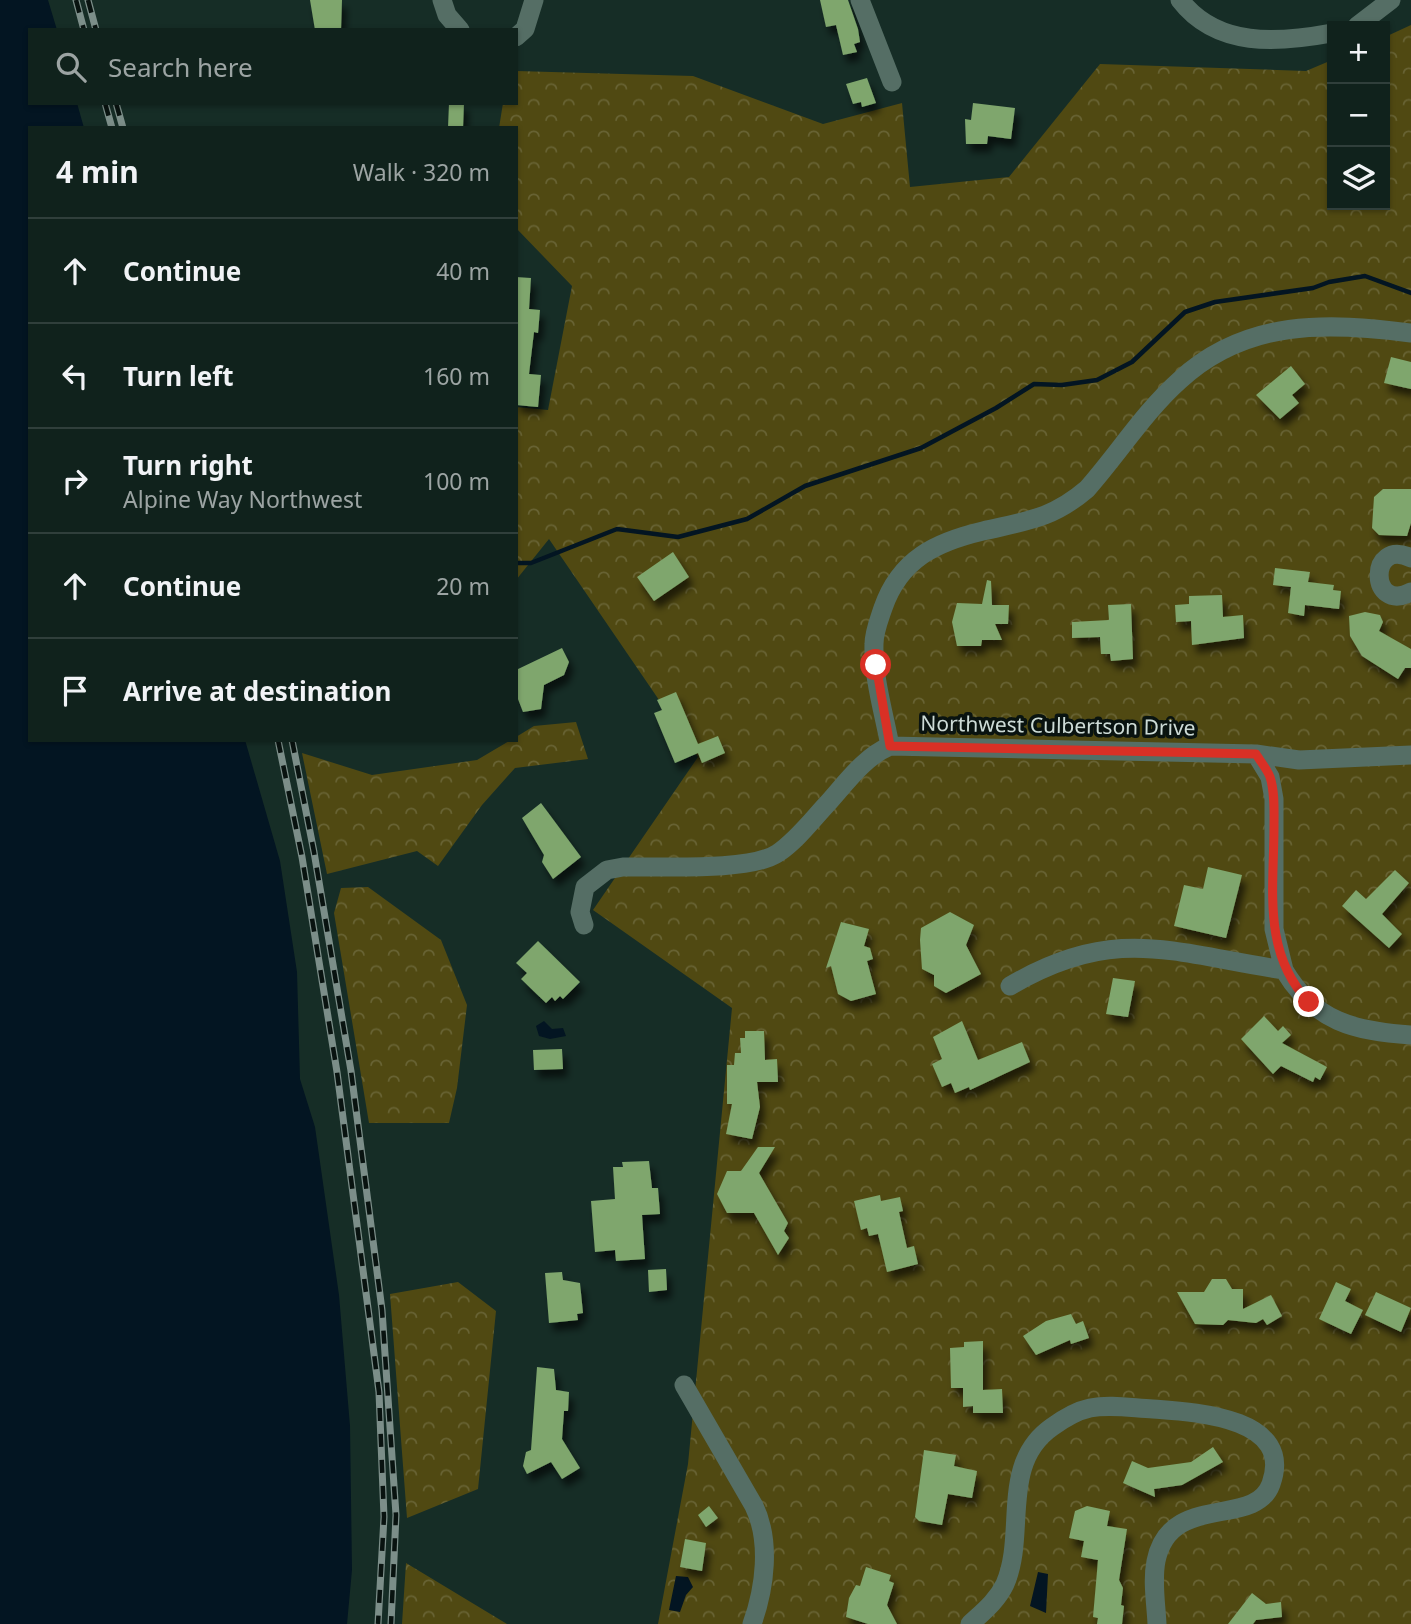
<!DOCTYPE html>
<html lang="en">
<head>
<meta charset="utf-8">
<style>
	body { margin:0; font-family:"Noto Sans",sans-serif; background:#192a25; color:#f1f3f6 }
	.controls { position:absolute; right:21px; top:21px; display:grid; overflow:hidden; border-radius:0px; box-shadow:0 2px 5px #0004 }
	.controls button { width:63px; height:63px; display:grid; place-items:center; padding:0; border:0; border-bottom:2px solid #303f3b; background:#10221c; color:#f1f3f6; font:35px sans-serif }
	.stop { position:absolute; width:21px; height:21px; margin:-16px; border:5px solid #d93025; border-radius:50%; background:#fff }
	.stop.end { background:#d93025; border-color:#fff; box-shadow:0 2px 7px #0008 }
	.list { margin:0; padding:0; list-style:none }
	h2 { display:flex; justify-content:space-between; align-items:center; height:91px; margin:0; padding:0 28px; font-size:30px }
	h2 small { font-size:23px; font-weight:400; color:#9ca4a3 }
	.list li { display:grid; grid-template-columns:46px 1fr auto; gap:21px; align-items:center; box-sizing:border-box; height:105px; padding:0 28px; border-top:2px solid #303f3b }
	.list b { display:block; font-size:26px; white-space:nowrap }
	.list p { margin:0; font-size:23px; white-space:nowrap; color:#9ca4a3 }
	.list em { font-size:23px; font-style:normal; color:#9ca4a3 }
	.icon { flex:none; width:38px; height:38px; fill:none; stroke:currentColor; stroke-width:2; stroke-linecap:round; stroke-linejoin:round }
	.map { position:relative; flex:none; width:1411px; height:1624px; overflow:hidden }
	.search { position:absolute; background:#10221c; box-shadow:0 2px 5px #0004; left:28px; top:28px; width:490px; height:77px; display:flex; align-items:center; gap:18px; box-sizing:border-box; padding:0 24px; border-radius:0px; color:#9ca4a3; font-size:26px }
	.panel { position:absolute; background:#10221c; box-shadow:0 2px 5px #0004; left:28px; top:126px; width:490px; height:616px; border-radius:0px }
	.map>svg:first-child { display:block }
</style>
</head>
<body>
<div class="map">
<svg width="1411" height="1624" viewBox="0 0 1411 1624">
	<defs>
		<pattern id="forest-crowns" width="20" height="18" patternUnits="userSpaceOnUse" patternTransform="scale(1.75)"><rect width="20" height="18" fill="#504912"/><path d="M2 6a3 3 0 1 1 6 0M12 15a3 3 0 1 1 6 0" fill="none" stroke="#686334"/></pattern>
		<filter id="shadow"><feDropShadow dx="4.5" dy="8" stdDeviation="3.5" flood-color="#0009"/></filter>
	</defs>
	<rect width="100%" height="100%" fill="#162d26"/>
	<path fill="url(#forest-crowns)" d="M1411,25v1599h-753l30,-160 44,-456 -139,-98 105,-153 -149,-218 -33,41v-173l32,3 24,-124 -56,-58v-100h-17l4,-25h13v-32l177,5 130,48 79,-21 8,84 99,-10 91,-113 206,7 26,-11v145h53v-168z
		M576,722l12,37 -73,9 -33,37 -44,61 -21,-15 -90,23 -25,-121 70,22 105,-15 34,-20h5v-3l18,-11z
		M368,887l73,53 26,65 -10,83 -8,35h-80l-35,-210 7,-25z
		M458,1282l38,29 -18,178 -71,29 -17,-224z
		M406,1563l101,61h-105z"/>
	<path fill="#031522" d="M0,0h48l9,30h-27v73h47l7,25h-54v612h215l35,121 17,111 3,107 15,48 24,168 11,131 2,144 -5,54h-347z
		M544,1021l8,8 11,-1 3,8 -16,3 -11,-3 -3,-10z
		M1038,1572l10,2 -2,39 -16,-7z
		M676,1576l12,1 5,10 -7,8 -6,17 -11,-2z"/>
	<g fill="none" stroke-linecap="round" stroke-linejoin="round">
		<path stroke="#031522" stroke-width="4.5" d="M516,563h15l86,-34 61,8 69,-18 58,-33 116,-38 75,-40 38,-24 28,1 35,-5 35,-18 53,-50 30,-10 98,-14 16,-6 36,-6 46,17"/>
	</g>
	<path fill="#7fa66d" filter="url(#shadow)" d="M310,0h32l-1,30h-26z
		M820,0h28l10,29 2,13 -6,2 3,8 -14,3 -7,-30 -10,2z
		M867,78l9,25 -14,4 -1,-5 -8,2 -7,-20z
		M449,103h15l-1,25h-15z
		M973,103l42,5 -4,31 -23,-3 -1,8h-21l-1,-25 6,1z
		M516,277l15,1 -2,31 11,1 -2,23 -4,-1 -5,42 12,1 -3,32 -22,-2z
		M1391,357l20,5v27l-27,-6z
		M1291,366l14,18 -13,11 7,8 -19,16 -24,-24z
		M1383,489h28v34l-4,13 -28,-1 -7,-7 2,-31z
		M673,552l16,25 -35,24 -17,-24z
		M1275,568l35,4 -2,10 26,3 -1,5 8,1 -2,18 -34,-4 -1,11 -16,-3 3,-26 -18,-2z
		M987,580l4,1 1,24h17l-1,19h-13l7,16h-20l-1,6h-24l-5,-24 5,-19 25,1z
		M1222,595l1,22 20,-2 1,23 -52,7 -1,-24 -15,1 -1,-17 14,-1v-8z
		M1131,604l2,55 -22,2 -1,-7h-9l-1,-17 -28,1v-16l37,-2 -1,-15z
		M1365,612l15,3 3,7 -4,9 32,18v19h-6l-7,11 -36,-23 -12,-20 -1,-20z
		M562,648l7,14 -5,13 -20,10 -3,24 -18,3 -7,-18v-24z
		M676,692l22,52 20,-8 7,17 -23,10 -4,-10 -23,10 -21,-50 8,-3 -5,-10z
		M541,803l40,54 -28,22 -11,-17 2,-7 -22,-37z
		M1208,867l34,8 -16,63 -52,-12 10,-41 19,4z
		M1395,870l14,13 -27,31 20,20 -13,14 -47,-42 14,-16 10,9z
		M950,912l24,13 -8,20 15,29 -35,19 -12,-7v-11l-12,-6 -2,-29 1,-12z
		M841,922l28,7 -5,17 6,2 3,11 -6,2 9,33 -25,7 -13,-7 -7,-28 -5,2z
		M538,941l42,41 -17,17 -3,-3 -5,5 -3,-4 -6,6 -25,-24 6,-6 -11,-10z
		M1113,978l22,3 -7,36 -22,-3z
		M1264,1016l14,15 5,-5 8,9 -9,8 45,24 -7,13 -5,-3 -2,5 -32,-16 -8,8 -32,-35z
		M962,1021l16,39 44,-18 8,20 -60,28 -1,-3 -14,6 -4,-10 -9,4 -10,-23 10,-5 -9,-22z
		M745,1031h19l1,29 12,-1 1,23h-21l3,25 -8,32 -26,-5 6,-30h-5v-39h7l1,-12h6l-1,-15h5z
		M562,1049l1,20 -29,1 -1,-20z
		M758,1147h17l-16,26 29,50 -4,8 5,7 -11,17 -24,-42h-27l-10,-19 10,-23h14z
		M649,1161l3,27h6l2,26 -18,1 3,44 -29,2 -1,-11 -20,2 -4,-51 24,-2 -2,-32h10l-1,-5z
		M880,1195l1,6 19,-4 3,14 -4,1 8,36 7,-2 4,18 -31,8 -9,-38 -9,2 -2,-8 -6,2 -7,-29z
		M666,1269l1,21 -18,2 -1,-22z
		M562,1272l1,8 17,3 3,30 -6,1 1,6 -29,3 -4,-50z
		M1212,1279h14l6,10h11v20l28,-14 11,21 -15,9 -4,-6 -7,4 -28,-3 -5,5 -28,-1 -18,-32h27z
		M1336,1282l15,7 -6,12 18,9 -12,24 -32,-15z
		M1376,1292l35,16 -10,24 -36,-17z
		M1071,1314l5,10 7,-3 6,17 -18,6 -1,-4 -34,15 -13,-19 23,-15z
		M983,1341v49l19,-1 1,24h-30v-7l-10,1v-19h-12l-1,-40 14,-1v-5z
		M537,1367l17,2 2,21 13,2 -1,19h-4l-2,28 18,29 -18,11 -11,-17 -24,12 -4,-8 3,-14 5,-2z
		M1213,1447l10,15 -41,23 -28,4 1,8 -32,-14 9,-22 16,7 43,-6z
		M924,1450l32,5 -2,11 23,5 -5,27 -24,-4 -6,31 -23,-4 -4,-4z
		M709,1506l9,12 -12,9 -8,-12z
		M1087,1506l23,5 -3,15 20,3 -8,51 4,8 -2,17 3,1 -2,18h-25l1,-6 -5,-1 5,-57 -17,-3 3,-16 -15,-3 6,-27z
		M685,1539l21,4 -4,28 -22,-4z
		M866,1567l25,8 -2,6 5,2 -7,22 10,19h-29l-22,-7 3,-19 7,-13 4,1z
		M1252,1593l14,11 15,-2 1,15 -26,3 -3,4h-25z"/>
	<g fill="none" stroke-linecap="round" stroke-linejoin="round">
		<path stroke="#556e65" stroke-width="19" d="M442,0l5,15 13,15
			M860,0l32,82
			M1180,0c37,48 98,43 152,33
			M1357,26l34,-26
			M516,37l9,-8 9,-29
			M1411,558c-43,-21 -42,56 0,34
			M890,746c-6,-33 -17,-68 -16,-102 0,-12 5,-24 9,-36 17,-49 53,-66 100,-77 43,-10 69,-12 104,-42 31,-35 58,-78 93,-109 66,-61 148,-58 231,-47
			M1256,754l14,23 4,22v130l10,41
			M584,925l-4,-13 5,-25 22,-17 16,-3c37,-1 127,5 155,-14 19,-13 34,-33 49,-49 19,-21 37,-47 63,-58l366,8 43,6 112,-5
			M1010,986c105,-62 162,-33 274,-16 31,52 70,61 127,65
			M684,1385l70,121c17,35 11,82 -2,118
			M970,1624c13,-12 27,-23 35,-40 22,-50 -6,-120 47,-157 11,-8 24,-16 38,-19 20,-4 42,0 63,1 41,3 142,8 118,75 -16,45 -101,7 -115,77 -4,20 0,42 1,63"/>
		<g stroke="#7c8e89" stroke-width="7">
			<path id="rail" d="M76,0l8,30
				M88,0l8,30
				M105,103l7,25
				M116,103l7,25
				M278,740l24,117 35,215 42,320 5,125 -6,107
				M292,740l22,112 37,219 31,239 14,205 -5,109"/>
		</g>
		<use href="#rail" stroke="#091310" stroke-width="4.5" stroke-dasharray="13" stroke-linecap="butt"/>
	</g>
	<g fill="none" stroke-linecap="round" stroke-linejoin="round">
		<path stroke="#d93025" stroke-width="9" d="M876,665l14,81 366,8c4,7 11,15 14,23 5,15 4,33 4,49 0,63 -12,127 35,176"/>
	</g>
	<g text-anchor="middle" stroke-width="7" stroke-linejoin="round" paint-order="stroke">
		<g font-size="21" fill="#cddbd6" stroke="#091310">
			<text transform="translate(1058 726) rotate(1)" y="7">Northwest Culbertson Drive</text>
		</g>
	</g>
</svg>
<div class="controls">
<button>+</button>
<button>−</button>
<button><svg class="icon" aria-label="layers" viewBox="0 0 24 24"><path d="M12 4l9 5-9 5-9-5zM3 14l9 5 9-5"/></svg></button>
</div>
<div class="stop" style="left:876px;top:665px"></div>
<div class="stop end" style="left:1309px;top:1002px"></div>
<div class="search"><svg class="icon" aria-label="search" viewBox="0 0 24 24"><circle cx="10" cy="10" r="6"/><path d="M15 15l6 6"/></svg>Search here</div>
<section class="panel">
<h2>4 min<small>Walk · 320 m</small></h2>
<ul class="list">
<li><svg class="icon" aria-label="ahead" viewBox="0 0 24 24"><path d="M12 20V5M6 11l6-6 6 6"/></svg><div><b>Continue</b></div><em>40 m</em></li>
<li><svg class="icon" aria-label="left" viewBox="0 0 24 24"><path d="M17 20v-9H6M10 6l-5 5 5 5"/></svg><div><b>Turn left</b></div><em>160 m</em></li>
<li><svg class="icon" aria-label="right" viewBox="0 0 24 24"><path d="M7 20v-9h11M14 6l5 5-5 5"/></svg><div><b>Turn right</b><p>Alpine Way Northwest</p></div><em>100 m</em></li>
<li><svg class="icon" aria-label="ahead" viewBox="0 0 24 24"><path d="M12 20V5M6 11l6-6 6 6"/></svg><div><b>Continue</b></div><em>20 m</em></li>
<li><svg class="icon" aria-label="arrive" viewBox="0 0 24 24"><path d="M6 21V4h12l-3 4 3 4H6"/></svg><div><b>Arrive at destination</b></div></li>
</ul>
</section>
</div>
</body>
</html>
